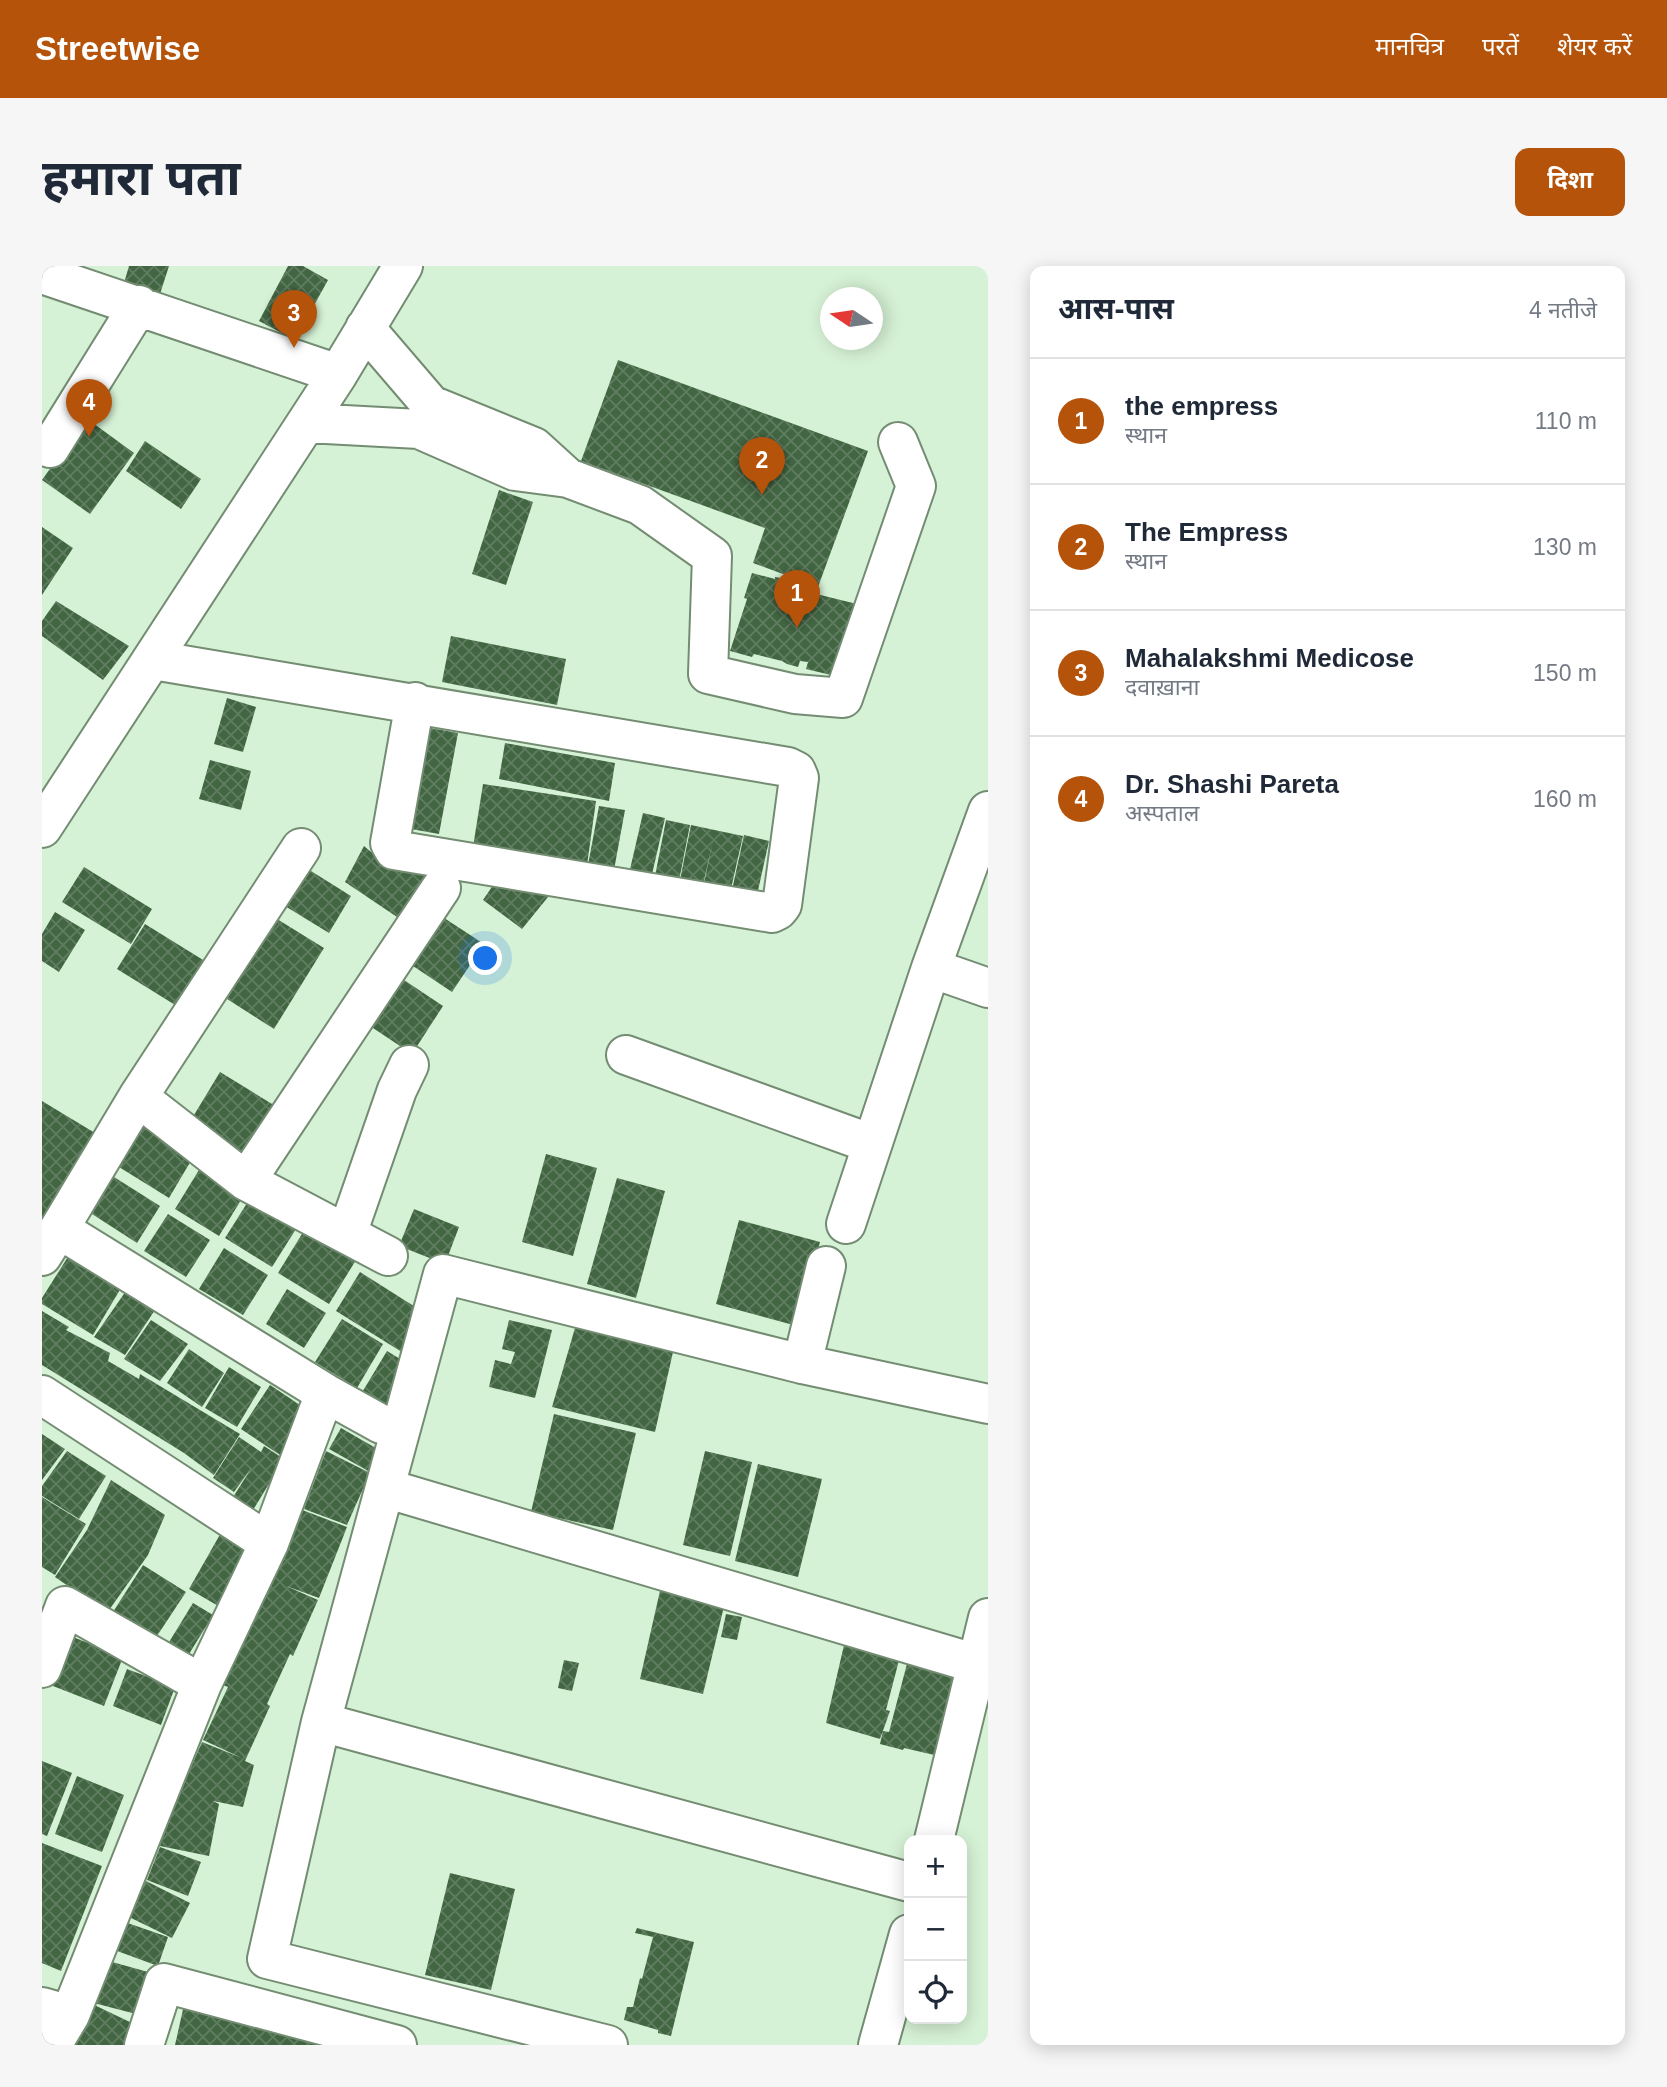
<!DOCTYPE html>
<html lang="hi">
<head>
<meta charset="utf-8">
<style>
	body { margin:0; font-family:Arial,"Noto Sans Devanagari",sans-serif; background:#f6f6f7; color:#1f2937 }
	.controls { position:absolute; right:21px; bottom:21px; display:grid; overflow:hidden; border-radius:14px; box-shadow:0 4px 18px #0003 }
	.controls button { width:63px; height:63px; display:grid; place-items:center; padding:0; border:0; border-bottom:2px solid #e0e1e3; background:#fff; color:#1f2937; font:35px sans-serif }
	.compass { position:absolute; left:778px; top:21px; width:63px; height:63px; border-radius:50%; background:#fff; box-shadow:0 4px 18px #0003; rotate:283deg }
	.you { position:absolute; left:444px; top:693px; width:24px; height:24px; margin:-18px; border:5px solid #fff; border-radius:50%; background:#1a73e8; box-shadow:0 0 0 10px #1a73e833 }
	.badge { display:grid; place-items:center; width:46px; height:46px; border-radius:50%; background:#b45309; color:#fff; font-size:23px; font-weight:700 }
	.pin { position:absolute; translate:-50% -58px; filter:drop-shadow(0 2px 4px #0008) }
	.pin::after { content:''; position:absolute; top:37px; width:24px; height:21px; background:inherit; clip-path:polygon(0 0,100% 0,50% 100%) }
	.list { margin:0; padding:0; list-style:none }
	h2 { display:flex; justify-content:space-between; align-items:center; height:91px; margin:0; padding:0 28px; font-size:30px }
	h2 small { font-size:23px; font-weight:400; color:#747a83 }
	.list li { display:grid; grid-template-columns:46px 1fr auto; gap:21px; align-items:center; box-sizing:border-box; height:126px; padding:0 28px; border-top:2px solid #e0e1e3 }
	.list b { display:block; font-size:26px; white-space:nowrap }
	.list p { margin:0; font-size:23px; white-space:nowrap; color:#747a83 }
	.list em { font-size:23px; font-style:normal; color:#747a83 }
	.icon { flex:none; width:38px; height:38px; fill:none; stroke:currentColor; stroke-width:2; stroke-linecap:round; stroke-linejoin:round }
	.map { position:relative; flex:none; width:946px; height:1779px; overflow:hidden; border-radius:14px }
	header { display:flex; align-items:center; gap:42px; box-sizing:border-box; height:98px; padding:0 35px; background:#b45309; color:#fff }
	header strong { font-size:33px }
	nav { display:flex; gap:38px; margin-inline-start:auto; font-size:24px }
	.intro { display:flex; align-items:center; justify-content:space-between; box-sizing:border-box; height:168px; padding:0 42px }
	h1 { margin:0; font-size:49px }
	.button { padding:18px 32px; border-radius:14px; background:#b45309; color:#fff; font-size:24px; font-weight:700 }
	main { display:flex; gap:42px; padding:0 42px }
	aside { flex:1; background:#fff; border-radius:14px; box-shadow:0 4px 18px #0003 }
	.map>svg:first-child { display:block }
</style>
</head>
<body>
<header>
<strong>Streetwise</strong>
<nav><a>मानचित्र</a><a>परतें</a><a>शेयर करें</a></nav>
</header>
<div class="intro"><h1>हमारा पता</h1><a class="button">दिशा</a></div>
<main>
<div class="map">
<svg width="946" height="1779" viewBox="0 0 946 1779">
	<defs>
		<pattern id="building-cross-hatch" width="8" height="8" patternUnits="userSpaceOnUse" patternTransform="scale(1.75)"><rect width="8" height="8" fill="#426642"/><path d="M0 0l8 8M0 8l8-8" fill="none" stroke="#617d61"/></pattern>
	</defs>
	<rect width="100%" height="100%" fill="#d6f2d6"/>
	<path fill="url(#building-cross-hatch)" d="M87,0h40l-9,28 -36,-11z
		M246,0h15l25,14 -33,60 -36,-19z
		M576,94l250,91 -50,136 -65,-24 12,-35 -184,-67z
		M44,152l48,35 -44,61 -48,-34z
		M103,175l56,38 -20,30 -55,-38z
		M457,224l34,12 -27,83 -34,-11z
		M0,261l31,21 -31,47z
		M710,307l23,6v-2l11,2 -2,7 81,20 -26,71 -33,-8 2,-7 -8,-1 -2,6 -11,-3 -5,-3 -28,-7 -2,3 -22,-6 17,-52 -3,-1z
		M14,335l73,45 -26,34 -61,-44v-15z
		M409,370l115,23 -9,46 -115,-23z
		M185,432l29,9 -13,45 -29,-8z
		M388,462l28,5 -19,101 -28,-5z
		M463,477l110,20 -6,38 -110,-22z
		M168,494l41,11 -10,39 -42,-11z
		M441,518l113,17 -9,64 -114,-18z
		M557,540l26,4 -11,60 -26,-5z
		M601,547l22,5 -15,65 -22,-5z
		M624,554l24,5 -12,61 -24,-5z
		M649,559l52,11 -13,57 -27,-5 10,-48 -11,50 -23,-5z
		M702,569l25,6 -12,54 -25,-5z
		M322,580l13,11 41,7 11,16 -26,41 -58,-39z
		M261,600l48,30 -22,37 -49,-30z
		M42,601l68,42 -21,35 -69,-42z
		M458,609l57,11 -35,43 -39,-29z
		M13,646l30,18 -26,42 -17,-11v-27z
		M396,648l46,30 -32,48 -45,-30z
		M235,653l47,29 -50,81 -47,-30z
		M103,658l63,39 -28,45 -63,-39z
		M356,710l45,30 -31,48 -45,-30z
		M178,806l57,35 -33,53 -56,-35z
		M0,835l53,32 -53,87z
		M103,857l50,31 -26,44 -50,-31z
		M504,888l51,14 -24,88 -51,-14z
		M160,899l44,27 -27,44 -44,-27z
		M72,911l46,29 -23,37 -45,-29z
		M575,912l48,13 -29,107 -49,-14z
		M207,934l47,29 -24,38 -47,-29z
		M372,943l45,18 -14,37 -46,-18z
		M126,948l42,26 -24,37 -42,-26z
		M697,954l81,22 -23,84 -81,-22z
		M263,963l51,31 -27,44 -51,-31z
		M182,982l44,27 -25,40 -44,-26z
		M29,986l53,31 -31,52 -51,-31v-6z
		M318,1006l68,43 -23,39 -69,-43z
		M86,1022l29,19 -32,48 -31,-18z
		M245,1023l39,24 -22,35 -38,-24z
		M0,1045l27,16 -3,3 44,23 -2,8 31,18 1,-5 100,60 -26,41 -30,-22 -142,-88z
		M300,1053l41,25 -26,44 -42,-26z
		M109,1054l37,24 -28,37 -36,-22z
		M467,1054l43,10 -17,68 -46,-11 6,-27 16,4 4,-12 -13,-3z
		M535,1055l96,31 -18,80 -103,-25z
		M147,1083l35,24 -22,34 -35,-24z
		M345,1085l23,14 -26,43 -23,-14z
		M187,1101l32,20 -24,40 -32,-19z
		M228,1119l39,26 -29,44 -39,-26z
		M512,1148l82,19 -23,97 -82,-18z
		M299,1162l40,23 -11,21 -41,-23z
		M0,1168l23,15 -23,31z
		M197,1171l22,15 3,-6 20,13 -34,56 -20,-13 22,-35 -18,25 -21,-14z
		M25,1185l39,25 -27,43 -37,-23v-10z
		M284,1185l44,22 -23,52 -43,-16z
		M663,1185l47,11 -22,94 -47,-11z
		M716,1198l64,15 -24,98 -63,-16z
		M69,1214l54,35 -17,40 -41,58 -52,-36 32,-47z
		M0,1231l44,27 -31,51 -13,-8z
		M255,1242l50,19 -28,71 -33,-12 32,14 -25,56 -3,-2 -23,50 3,2 -25,55 9,4 -11,42 -30,-6 6,3 -10,52 -49,-10 11,-52 8,1 23,-53 40,16 -39,-18 25,-53 -5,-2z
		M180,1265l31,18 -33,58 -31,-18z
		M101,1299l43,27 -31,47 -42,-27z
		M620,1316l64,16 -23,96 -63,-15z
		M151,1337l20,12 -27,44 -20,-12z
		M684,1348l16,3 -5,23 -16,-3z
		M805,1366l56,13 -17,65 4,1 -10,28 -54,-16z
		M31,1371l50,20 -19,49 -51,-20z
		M522,1394l15,3 -7,28 -14,-3z
		M866,1394l56,15 -21,82 -39,-9 -1,2 -23,-6 3,-13 6,1z
		M85,1403l48,18 -14,38 -48,-19z
		M0,1495l30,12 -25,63 -5,-2z
		M35,1510l47,19 -22,57 -47,-18z
		M0,1577l60,23 -41,105 -19,-8z
		M118,1581l41,15 -13,34 -41,-16z
		M408,1607l65,16 -24,101 -66,-15z
		M104,1615l44,22 -18,35 -43,-21z
		M77,1654l49,17 -10,29 -49,-18z
		M595,1662l57,14 -23,94 -13,-3v-3l-34,-10 3,-13h6l7,-29 2,1 11,-42 -18,-4z
		M56,1692l50,14 -12,42 -50,-13z
		M44,1735l48,23 -10,21h-60z
		M142,1739l167,40h-176z"/>
	<g fill="none" stroke-linecap="round" stroke-linejoin="round">
		<g stroke="#738c72" stroke-width="42">
			<path id="minor" d="M0,8l296,100
				M323,62l66,77 103,42 34,31
				M265,157l112,6 96,42 53,7 72,27 72,51 -4,118 87,20 48,4 73,-212 -18,-44
				M0,179l8,3 89,-143
				M111,394l635,107 8,4 3,7 -17,127 -4,5 -6,3 -378,-63 -4,-7 25,-141
				M0,562l296,-454 65,-108
				M889,702l57,20
				M584,789l246,89
				M96,831l163,-249
				M204,915l195,-293
				M804,958l85,-256 57,-157
				M17,963l79,-132 108,84 142,75
				M305,968l50,-144 12,-25
				M0,990l17,-27 266,164 -56,150 -67,141 -132,331 -28,-8
				M760,1098l24,-98
				M283,1127l56,31
				M0,1129l227,148
				M343,1222l592,176
				M0,1402l23,-62 137,78
				M279,1456l588,160
				M892,1574l54,-222
				M10,1779l18,-30
				M102,1779l20,-62 233,62
				M566,1779l-341,-86 54,-237 122,-448 359,90 186,40
				M836,1779l31,-111"/>
		</g>
		<use href="#minor" stroke="#fff" stroke-width="38"/>
	</g>
</svg>
<div class="controls">
<button>+</button>
<button>−</button>
<button><svg class="icon" aria-label="locate" viewBox="0 0 24 24"><circle cx="12" cy="12" r="6"/><path d="M12 2v4M12 18v4M2 12h4M18 12h4"/></svg></button>
</div>
<svg class="compass" viewBox="-18 -18 36 36"><path d="M0-13l5 13h-10z" fill="#e53935"/><path d="M0 13l5-13h-10z" fill="#747a83"/></svg>
<div class="you"></div>
<div class="pin badge" style="left:755px;top:362px">1</div>
<div class="pin badge" style="left:720px;top:229px">2</div>
<div class="pin badge" style="left:252px;top:82px">3</div>
<div class="pin badge" style="left:47px;top:171px">4</div>
</div>
<aside>
<h2>आस-पास<small>4 नतीजे</small></h2>
<ul class="list">
<li><span class="badge">1</span><div><b>the empress</b><p>स्थान</p></div><em>110 m</em></li>
<li><span class="badge">2</span><div><b>The Empress</b><p>स्थान</p></div><em>130 m</em></li>
<li><span class="badge">3</span><div><b>Mahalakshmi Medicose</b><p>दवाख़ाना</p></div><em>150 m</em></li>
<li><span class="badge">4</span><div><b>Dr. Shashi Pareta</b><p>अस्पताल</p></div><em>160 m</em></li>
</ul>
</aside>
</main>
</body>
</html>
